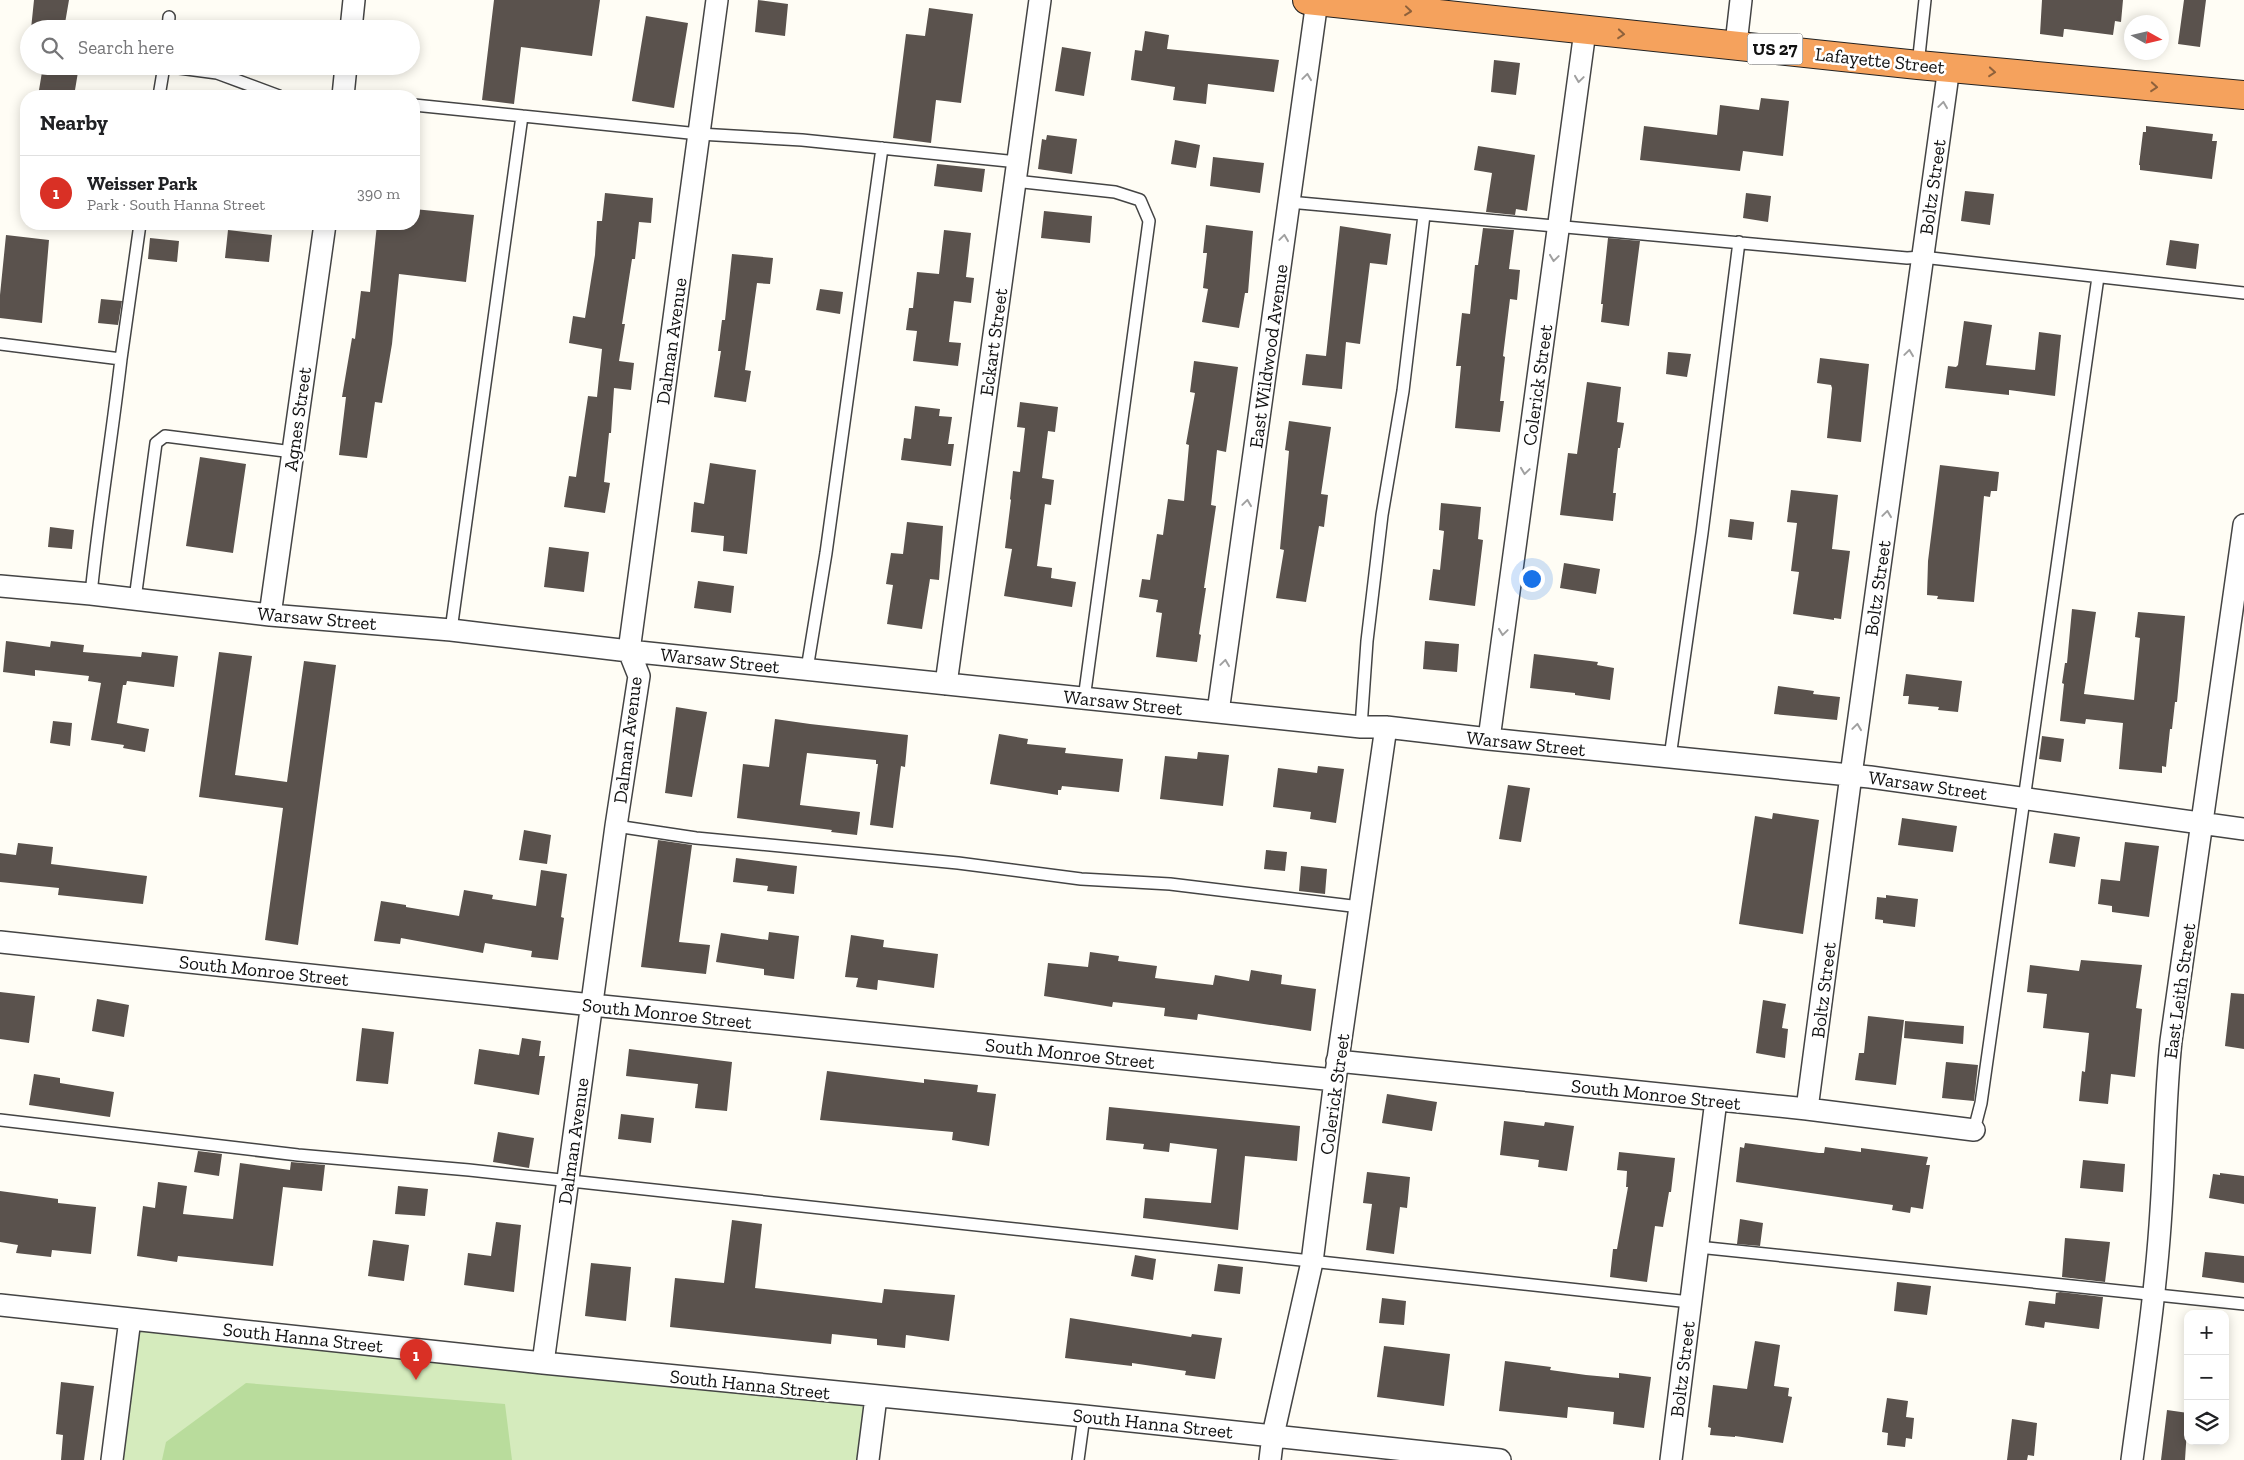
<!DOCTYPE html>
<html lang="en">
<head>
<meta charset="utf-8">
<style>
	body { margin:0; font-family:"Zilla Slab",serif; background:#f2f2f2; color:#202124 }
	.controls { position:absolute; right:15px; bottom:15px; display:grid; overflow:hidden; border-radius:10px; box-shadow:0 2px 12px #0003 }
	.controls button { width:45px; height:45px; display:grid; place-items:center; padding:0; border:0; border-bottom:1px solid #e0e0e0; background:#fff; color:#202124; font:25px sans-serif }
	.compass { position:absolute; left:2124px; top:15px; width:45px; height:45px; border-radius:50%; background:#fff; box-shadow:0 2px 12px #0003; rotate:98deg }
	.you { position:absolute; left:1531px; top:578px; width:18px; height:18px; margin:-12px; border:4px solid #fff; border-radius:50%; background:#1a73e8; box-shadow:0 0 0 8px #1a73e833 }
	.badge { display:grid; place-items:center; width:32px; height:32px; border-radius:50%; background:#d93025; color:#fff; font-size:16px; font-weight:700 }
	.pin { position:absolute; translate:-50% -41px; filter:drop-shadow(0 1px 2px #0008) }
	.pin::after { content:''; position:absolute; top:26px; width:18px; height:15px; background:inherit; clip-path:polygon(0 0,100% 0,50% 100%) }
	.list { margin:0; padding:0; list-style:none }
	h2 { display:flex; justify-content:space-between; align-items:center; height:65px; margin:0; padding:0 20px; font-size:21px }
	h2 small { font-size:16px; font-weight:400; color:#757577 }
	.list li { display:grid; grid-template-columns:32px 1fr auto; gap:15px; align-items:center; box-sizing:border-box; height:75px; padding:0 20px; border-top:1px solid #e0e0e0 }
	.list b { display:block; font-size:19px; white-space:nowrap }
	.list p { margin:0; font-size:16px; white-space:nowrap; color:#757577 }
	.list em { font-size:16px; font-style:normal; color:#757577 }
	.icon { flex:none; width:28px; height:28px; fill:none; stroke:currentColor; stroke-width:2; stroke-linecap:round; stroke-linejoin:round }
	.map { position:relative; flex:none; width:2244px; height:1460px; overflow:hidden }
	.search { position:absolute; background:#fff; box-shadow:0 2px 12px #0003; left:20px; top:20px; width:400px; height:55px; display:flex; align-items:center; gap:12px; box-sizing:border-box; padding:0 18px; border-radius:28px; color:#757577; font-size:19px }
	.panel { position:absolute; background:#fff; box-shadow:0 2px 12px #0003; left:20px; top:90px; width:400px; height:140px; border-radius:20px }
	.map>svg:first-child { display:block }
</style>
</head>
<body>
<div class="map">
<svg width="2244" height="1460" viewBox="0 0 2244 1460">
	<rect width="100%" height="100%" fill="#fffdf5"/>
	<path fill="#d5ebbd" d="M130,1319l746,78 -8,63h-756z"/>
	<path fill="#b9dc9c" d="M246,1383l259,21 7,56h-350l4,-18z"/>
	<path fill="#5a524d" d="M34,0h35l-5,29h-33z
		M494,0h106l-8,56 -71,-9 -7,57 -32,-4z
		M758,0l30,4 -3,32 -30,-4z
		M2042,0h81l-2,22 -6,-1 -2,14 -47,-6h-2l-1,8 -23,-3z
		M2184,0h22l-6,47 -22,-3z
		M929,8l44,6 -12,89 -25,-3 -5,43 -38,-5 13,-104 19,2z
		M646,16l42,7 -14,85 -42,-7z
		M1145,31l24,4 -2,14 112,11 -5,32 -66,-8 -2,20 -33,-4 2,-13 -44,-7 4,-30 7,1z
		M1062,47l29,5 -7,44 -29,-5z
		M1494,60l26,3 -4,32 -25,-3z
		M43,66h36l-5,30h-36z
		M1761,98l28,3 -6,55 -40,-5 -3,20 -100,-11 4,-34 73,9 3,-30 39,5z
		M2146,126l67,8 -1,7h5l-5,38 -72,-9v-5h-1l4,-33h3z
		M1047,135l30,4 -5,35 -34,-5 4,-30 4,1z
		M1175,140l25,5 -4,23 -25,-4z
		M1478,146l57,9 -8,56 -11,-2 -1,6 -29,-3 6,-39 -18,-3z
		M1213,157l51,6 -4,30 -50,-7z
		M937,164l48,5 -3,23 -48,-6z
		M1965,191l29,3 -4,31 -29,-4z
		M605,193l48,5 -2,25 -12,-1 -4,37h-3l-10,65h3l-6,37 15,2 -3,27 -17,-2 -3,45h-2l-5,49 6,1 -5,30 -41,-6 5,-31 7,1 12,-81 9,1 5,-48 -33,-6 4,-27 12,2 10,-63 2,-34h5z
		M1746,193l25,3 -3,26 -25,-4z
		M414,209l60,6 -8,67 -67,-8 -7,70 -10,59 -7,-1 -8,56 -28,-3 7,-58h-4l10,-59 3,1 6,-48 9,1 7,-68h37z
		M1044,211l48,5 -2,27 -49,-5z
		M1206,225l47,6 -5,62h-3l-6,35 -37,-6 6,-33 -5,-1 4,-35h-4z
		M1340,226l51,8 -4,31 -17,-2 -10,81 -14,-2 -4,47 -40,-4 4,-31 20,2z
		M1483,228l31,2 -5,39 11,1 -3,30 -7,-1 -7,57 2,1 -5,44h4l-4,31 -45,-4 6,-62h-5l6,-53 8,1 5,-49h3z
		M228,230l44,5 -3,27 -44,-4z
		M944,230l27,3 -5,44 8,1 -3,25 -17,-2 -5,41 12,1 -3,23 -45,-5 4,-30 -11,-1 3,-22h4l4,-36 22,2z
		M6,235l43,5 -7,83 -42,-5v-23z
		M150,238l29,3 -2,21 -29,-3z
		M1608,238l32,3 -11,85 -28,-4 2,-18h-2z
		M2170,240l29,4 -3,25 -30,-4z
		M732,254l41,4 -3,26 -13,-1 -12,87 6,1 -5,31 -32,-5 7,-46h-3l4,-31h3z
		M820,289l23,3 -3,22 -24,-4z
		M101,299l21,2 -4,24 -20,-2z
		M1964,321l28,4 -6,40 49,5 4,-38 22,3 -6,61 -46,-6v5l-64,-7 3,-22 8,1 2,-2z
		M1668,352l23,2 -4,23 -21,-3z
		M1820,358l49,6 -8,78 -34,-4 5,-50 -1,-3 -14,-2z
		M1194,361l44,6 -12,85 -9,-2 -6,55 5,1 -12,82h2l-7,46 2,1 -4,27 -41,-5 6,-44 -6,-1 2,-12 -19,-3 3,-18 8,1 7,-46 6,1 5,-36 16,2 5,-56 -3,-1 9,-51 -5,-1z
		M1587,382l34,5 -4,35 7,1 -4,25h-2l-5,45h3l-3,28 -53,-6 8,-62 9,1z
		M1020,402l38,5 -3,25 -7,-1 -6,47 12,2 -3,25 -6,-1 -8,62 15,2 -1,10 25,4 -4,25 -68,-11 8,-47 -7,-1 6,-48 -1,-1 3,-28 7,1 5,-44 -8,-1z
		M915,406l25,3 -1,7 13,1 -4,27h6l-3,22 -50,-6 3,-22 7,1z
		M1289,421l42,6 -10,67 7,1 -4,32 -5,-1 -13,76 -30,-4 8,-48 -4,-1 9,-98 -4,-1z
		M200,457l46,7 -13,89 -47,-7z
		M710,463l46,7 -9,84 -24,-3 1,-15 -33,-4 3,-30 10,2z
		M1940,465l59,7 -2,19h-6l-1,6 -6,-1 -10,106 -37,-3 1,-3 -11,-1 1,-34z
		M1791,490l47,5 -6,54 18,2 -9,68 -7,-1v2l-41,-6 6,-42 -8,-1 6,-48 -10,-1z
		M1441,503l40,4 -3,32 5,1 -8,66 -46,-6 4,-31 7,1 4,-39 -5,-1z
		M1730,519l24,3 -2,18 -24,-3z
		M907,522l36,4 -4,54 -9,-1 -8,50 -35,-5 6,-39 -7,-1 5,-31 12,1z
		M50,527l24,3 -2,19 -24,-2z
		M549,547l40,5 -5,40 -40,-5z
		M1564,563l36,6 -4,25 -36,-6z
		M698,581l36,5 -3,27 -37,-5z
		M2072,609l24,3 -12,82 50,6 6,-62 -5,-1 3,-25 47,4 -8,86h-2l-3,27h-2l-4,38 -4,-1v7l-43,-4 4,-46 -37,-4 -1,5 -25,-3 4,-37 -2,-1 3,-20h2z
		M6,641l44,6 1,-6 33,4 -1,7 58,5 1,-5 36,4 -4,31 -47,-6 -1,4h-3l-6,38 32,6 -4,23 -22,-4 1,-3 -33,-5 10,-57 -13,-2 1,-5 -54,-6v6l-32,-4z
		M1425,641l34,3 -2,28 -34,-3z
		M219,652l33,4 -17,119 52,7 17,-121 32,4 -38,280 -33,-5 18,-132 -84,-11z
		M1534,654l64,8 -1,3 17,3 -4,32 -35,-5v-2l-45,-5z
		M1906,674l56,7 -4,31 -20,-2 1,-3 -31,-3 1,-8h-6z
		M1778,686l36,5 -1,3 27,3 -3,23 -63,-6z
		M676,707l31,5 -15,85 -27,-4z
		M775,719l35,5 98,11 -3,32 -4,-1 -8,62 -23,-3 8,-61h-2v-4l-69,-7 -7,52 60,7 -3,23 -26,-3 1,-2 -95,-12 6,-54 26,3z
		M53,721l19,2 -2,23 -20,-3z
		M999,734l29,5 -1,5 39,4 -1,5 58,6 -4,33 -57,-6 -1,4h-3v5l-68,-11z
		M2042,736l22,3 -3,23 -22,-3z
		M1198,752l31,3 -6,51 -63,-7 5,-43 32,3z
		M1318,766l26,3 -8,54 -26,-4 1,-7 -38,-5 5,-39 39,5z
		M1508,785l22,3 -9,54 -22,-3z
		M1773,813l46,7 -16,114 -64,-10 16,-108 17,3z
		M1902,818l55,8 -4,26 -55,-7z
		M524,830l27,5 -4,29 -28,-4z
		M2054,833l26,4 -5,30 -26,-4z
		M658,840l34,5 -13,97 31,3 -4,29 -65,-7z
		M2125,842l34,4 -10,71 -37,-5v-6l-14,-2 3,-25 19,2z
		M18,843l35,4 -2,17 96,12 -4,28 -85,-9 1,-7 -59,-6v-29l16,2z
		M1266,850l21,2 -2,19 -21,-2z
		M736,858l61,8 -3,28 -27,-3 1,-5 -35,-4z
		M1301,866l26,3 -2,25 -26,-3z
		M541,870l26,4 -6,43 3,1 -6,42 -27,-3 1,-6 -47,-8 -2,10 -82,-15 -1,6 -26,-3 7,-40 25,4v2l53,9 5,-26 29,5 -1,4 44,7z
		M1886,895l32,4 -3,28 -32,-4v-3l-8,-1 2,-22 9,1z
		M769,932l30,4 -5,43 -30,-4v-6l-48,-7 5,-29 47,7z
		M851,935l33,5 -1,7 55,7 -4,34 -56,-8 -1,10 -21,-3 2,-9 -13,-1z
		M1090,952l29,4 -1,5 39,5 -2,12 58,7 2,-10 34,6 2,-11 31,5 -1,9 35,5 -5,42 -113,-17 -1,6 -33,-4 1,-8 -52,-6 -1,5 -68,-11 4,-33 40,4z
		M2081,960l61,5 -6,43 6,1 -7,68 -24,-3 -3,30 -29,-3 3,-30 3,1 4,-39 -46,-5 4,-34 -20,-2 3,-27 49,6z
		M0,992l35,4 -6,47 -29,-4z
		M2231,993l13,1v55l-19,-3z
		M97,999l32,6 -5,32 -32,-6z
		M1763,1000l23,4 -4,24 6,1 -3,29 -29,-5z
		M1868,1016l36,4 -8,65 -41,-5 4,-27h5z
		M1905,1021l59,5 -1,18 -59,-6z
		M362,1028l32,4 -6,52 -32,-3z
		M522,1038l19,3 -2,15h6l-6,39 -65,-11 5,-35 40,6z
		M629,1049l103,13 -5,49 -32,-3 3,-24 -72,-8z
		M1946,1062l32,3 -4,36 -32,-3z
		M827,1071l97,12v-4l54,6 -1,7 19,2 -7,52 -37,-6 1,-8 -133,-12z
		M34,1074l26,4v5l54,9 -4,25 -81,-12z
		M1387,1094l50,8 -5,29 -50,-8z
		M1109,1107l191,19 -3,35 -52,-5 -7,74 -95,-12 2,-20 66,5 6,-54 -47,-6 -1,9 -26,-3 1,-5 -38,-4z
		M621,1114l33,4 -3,25 -33,-4z
		M1504,1121l40,5 1,-4 29,4 -7,45 -29,-4 1,-7 -39,-5z
		M498,1132l36,6 -5,30 -36,-6z
		M1745,1143l74,10h5l1,-6 36,5v-4l67,9 -2,8h4l-7,44 -12,-2 -1,6 -18,-3 1,-5 -157,-23 4,-35 4,1z
		M198,1151l24,3 -3,22 -25,-4z
		M1619,1152l56,6 -4,34h-2l-6,35 -8,-1 -8,56 -37,-5 3,-28h4l11,-62h-2l1,-16 -10,-1z
		M2083,1160l42,4 -2,28 -43,-4z
		M291,1162l34,3 -3,26 -39,-4 -10,79 -95,-10 -1,6 -40,-6 6,-50 12,2 3,-26 29,4 -4,28 50,5 7,-56 50,7z
		M1367,1172l43,5 -3,31 -7,-1 -6,47 -28,-4 6,-46 -9,-1z
		M2220,1173l24,3v28l-35,-6 4,-24 7,1z
		M398,1186l30,3 -3,27 -30,-2z
		M0,1191l58,8v4l38,4 -5,47 -39,-4 -1,7 -35,-4 2,-8 -18,-3z
		M1740,1219l23,4 -3,23 -23,-2z
		M732,1220l30,4 -7,64 127,15 2,-14 71,6 -6,46 -43,-6 -1,13 -28,-3v-6l-45,-5 -1,10 -161,-17 5,-49 49,5z
		M496,1222l25,3 -7,67 -50,-7 4,-32 23,3z
		M2065,1238l45,4 -5,40 -43,-5z
		M373,1240l36,5 -5,36 -36,-5z
		M2205,1252l39,4v27l-42,-6z
		M1135,1255l21,4 -3,21 -22,-4z
		M591,1263l40,4 -5,54 -41,-5z
		M1218,1264l25,3 -3,27 -26,-3z
		M1897,1282l34,4 -4,29 -33,-4z
		M2060,1292l43,5 -4,32 -54,-7 -1,6 -19,-3 4,-24 26,3 1,-11z
		M1382,1298l24,3 -2,24 -25,-2z
		M1070,1318l121,19 1,-3 30,4 -7,41 -30,-4 1,-4 -54,-8v3l-67,-8z
		M1755,1341l25,4 -6,41 15,2 -1,8 4,1 -9,46 -48,-7v1l-25,-2 1,-7 -3,-1 5,-42 34,4z
		M1384,1346l66,8 -6,52 -67,-9z
		M1505,1361l46,6 -1,3 36,5 33,3v-5l32,4 -7,51 -31,-4 1,-12 -46,-5 -1,11 -68,-7z
		M61,1382l33,4 -10,74h-23l2,-25 -7,-1z
		M1887,1398l21,3 -2,16 8,1 -2,21 -6,-1 -1,9 -18,-2 1,-12 -6,-1z
		M2167,1410l21,3 -3,47h-24z
		M2012,1419l25,4 -3,33 -6,-1 -1,5h-20z"/>
	<g fill="none" stroke-linecap="round" stroke-linejoin="round">
		<g stroke="#444" stroke-width="14">
			<path id="lane" d="M168,29l1,-12
				M1918,65l7,-65
				M159,96l5,-30 53,7 62,23
				M414,105l285,29 103,6 216,22
				M1015,181l100,11 25,8 9,21 -65,478
				M1289,202l618,56 15,-1 322,36
				M0,344l121,15c-9,78 -22,156 -30,235
				M121,359l19,-135
				M135,599l21,-156 9,-7 128,16
				M451,630l71,-514
				M807,669l19,-116 56,-405
				M1361,727l6,-86 15,-126 21,-124 21,-176
				M1670,757l32,-224 37,-291
				M616,826l80,12 262,25 123,16 89,5 190,23
				M0,1120l298,35 171,15 1221,132
				M1974,1130l7,-27 117,-826
				M1698,1247l546,57
				M1078,1460l6,-44"/>
		</g>
		<g stroke="#444" stroke-width="24">
			<path id="street" d="M351,29l3,-29
				M1736,44l5,-44
				M343,96l3,-30
				M0,586l91,8 179,21 181,15 178,21 732,76h25l103,12 381,38 374,52
				M270,615l55,-391
				M946,684l94,-684
				M1218,712l99,-711
				M1489,739l96,-708
				M0,942l592,63 743,75
				M1337,1061l470,48 167,21
				M1807,1109l44,-334 98,-708
				M0,1305l543,58 541,53 416,44
				M543,1363l73,-537 23,-150 -10,-25 88,-651
				M112,1460l18,-141
				M868,1460l8,-63
				M1270,1460l3,-25 39,-173 23,-182 51,-353
				M1671,1460l45,-360
				M2132,1460c11,-83 24,-166 29,-249 4,-57 4,-114 10,-170l73,-516"/>
		</g>
		<g stroke="#222" stroke-width="30">
			<path id="highway" d="M1307,0l611,65 326,30"/>
		</g>
		<use href="#lane" stroke="#fff" stroke-width="11"/>
		<use href="#street" stroke="#fff" stroke-width="21"/>
		<use href="#highway" stroke="#f5a25d" stroke-width="28"/>
	</g>
	<defs><path id="oneway-chevron" d="M-2-3.5L2.5 0L-2 3.5" fill="none" stroke-width="1.6" stroke-linecap="round" stroke-linejoin="round" transform="scale(1.25)"/></defs>
	<g stroke="#8e613b">
		<use href="#oneway-chevron" transform="translate(1408 11) rotate(6)"/>
		<use href="#oneway-chevron" transform="translate(1621 34) rotate(5)"/>
		<use href="#oneway-chevron" transform="translate(1992 72) rotate(5)"/>
		<use href="#oneway-chevron" transform="translate(2154 87) rotate(5)"/>
	</g>
	<g stroke="#a0a0a0">
		<use href="#oneway-chevron" transform="translate(1307 77) rotate(-82)"/>
		<use href="#oneway-chevron" transform="translate(1579 79) rotate(98)"/>
		<use href="#oneway-chevron" transform="translate(1943 105) rotate(-82)"/>
		<use href="#oneway-chevron" transform="translate(1284 238) rotate(-82)"/>
		<use href="#oneway-chevron" transform="translate(1554 258) rotate(98)"/>
		<use href="#oneway-chevron" transform="translate(1909 353) rotate(-82)"/>
		<use href="#oneway-chevron" transform="translate(1525 471) rotate(98)"/>
		<use href="#oneway-chevron" transform="translate(1247 503) rotate(-82)"/>
		<use href="#oneway-chevron" transform="translate(1887 514) rotate(-82)"/>
		<use href="#oneway-chevron" transform="translate(1503 632) rotate(98)"/>
		<use href="#oneway-chevron" transform="translate(1225 663) rotate(-82)"/>
		<use href="#oneway-chevron" transform="translate(1857 727) rotate(-82)"/>
	</g>
	<g text-anchor="middle" stroke-width="5" stroke-linejoin="round" paint-order="stroke">
		<rect fill="#fff" stroke="#585858" stroke-width="1" x="1747.5" y="33.5" width="55" height="31" rx="4"/>
		<g font-size="18" font-weight="bold" fill="#111">
			<text x="1775" y="55">US 27</text>
		</g>
		<g font-size="19" fill="#111" stroke="#fff">
			<text transform="translate(1880 60) rotate(6)" y="7">Lafayette Street</text>
			<text transform="translate(1932 187) rotate(-82)" y="7">Boltz Street</text>
			<text transform="translate(671 341) rotate(-82)" y="7">Dalman Avenue</text>
			<text transform="translate(993 342) rotate(-82)" y="7">Eckart Street</text>
			<text transform="translate(1268 356) rotate(-82)" y="7">East Wildwood Avenue</text>
			<text transform="translate(1537 385) rotate(-82)" y="7">Colerick Street</text>
			<text transform="translate(297 419) rotate(-82)" y="7">Agnes Street</text>
			<text transform="translate(1877 588) rotate(-82)" y="7">Boltz Street</text>
			<text transform="translate(317 618) rotate(5)" y="7">Warsaw Street</text>
			<text transform="translate(720 660) rotate(6)" y="7">Warsaw Street</text>
			<text transform="translate(1123 702) rotate(6)" y="7">Warsaw Street</text>
			<text transform="translate(627 740) rotate(-83)" y="7">Dalman Avenue</text>
			<text transform="translate(1526 743) rotate(6)" y="7">Warsaw Street</text>
			<text transform="translate(1928 785) rotate(8)" y="7">Warsaw Street</text>
			<text transform="translate(264 970) rotate(6)" y="7">South Monroe Street</text>
			<text transform="translate(1823 990) rotate(-83)" y="7">Boltz Street</text>
			<text transform="translate(2179 991) rotate(-82)" y="7">East Leith Street</text>
			<text transform="translate(667 1013) rotate(6)" y="7">South Monroe Street</text>
			<text transform="translate(1070 1053) rotate(6)" y="7">South Monroe Street</text>
			<text transform="translate(1334 1094) rotate(-82)" y="7">Colerick Street</text>
			<text transform="translate(1656 1094) rotate(6)" y="7">South Monroe Street</text>
			<text transform="translate(573 1141) rotate(-82)" y="7">Dalman Avenue</text>
			<text transform="translate(303 1337) rotate(6)" y="7">South Hanna Street</text>
			<text transform="translate(1682 1369) rotate(-83)" y="7">Boltz Street</text>
			<text transform="translate(750 1384) rotate(6)" y="7">South Hanna Street</text>
			<text transform="translate(1153 1423) rotate(6)" y="7">South Hanna Street</text>
		</g>
	</g>
</svg>
<div class="controls">
<button>+</button>
<button>−</button>
<button><svg class="icon" aria-label="layers" viewBox="0 0 24 24"><path d="M12 4l9 5-9 5-9-5zM3 14l9 5 9-5"/></svg></button>
</div>
<svg class="compass" viewBox="-18 -18 36 36"><path d="M0-13l5 13h-10z" fill="#e53935"/><path d="M0 13l5-13h-10z" fill="#757577"/></svg>
<div class="you"></div>
<div class="pin badge" style="left:416px;top:1380px">1</div>
<div class="search"><svg class="icon" aria-label="search" viewBox="0 0 24 24"><circle cx="10" cy="10" r="6"/><path d="M15 15l6 6"/></svg>Search here</div>
<section class="panel">
<h2>Nearby<small></small></h2>
<ul class="list">
<li><span class="badge">1</span><div><b>Weisser Park</b><p>Park · South Hanna Street</p></div><em>390 m</em></li>
</ul>
</section>
</div>
</body>
</html>
